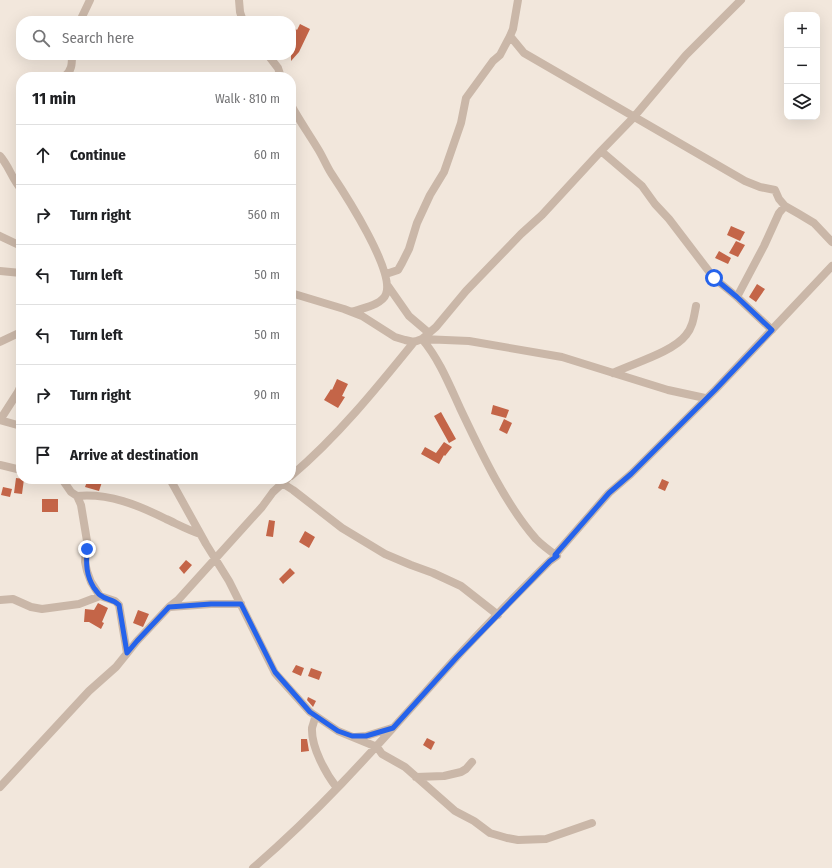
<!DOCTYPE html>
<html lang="en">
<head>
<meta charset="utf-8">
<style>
	body { margin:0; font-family:"Fira Sans Condensed",sans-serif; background:#f6f6f6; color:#202124 }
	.controls { position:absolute; right:12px; top:12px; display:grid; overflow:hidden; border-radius:8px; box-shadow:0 4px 16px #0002 }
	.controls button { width:36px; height:36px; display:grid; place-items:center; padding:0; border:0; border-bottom:1px solid #e0e0e0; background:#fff; color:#202124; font:20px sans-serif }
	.stop { position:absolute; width:12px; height:12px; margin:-9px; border:3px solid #2563eb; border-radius:50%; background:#fff }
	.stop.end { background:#2563eb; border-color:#fff; box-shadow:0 1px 4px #0008 }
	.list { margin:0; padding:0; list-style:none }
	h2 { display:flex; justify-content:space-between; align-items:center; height:52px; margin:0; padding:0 16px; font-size:17px }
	h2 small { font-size:13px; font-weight:400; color:#757577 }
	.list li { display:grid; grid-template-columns:26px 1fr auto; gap:12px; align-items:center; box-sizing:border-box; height:60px; padding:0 16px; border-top:1px solid #e0e0e0 }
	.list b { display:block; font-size:15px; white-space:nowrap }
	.list em { font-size:13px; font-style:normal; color:#757577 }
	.icon { flex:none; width:22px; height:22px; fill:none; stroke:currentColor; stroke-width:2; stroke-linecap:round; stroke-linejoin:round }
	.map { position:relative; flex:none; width:832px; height:868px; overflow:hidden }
	.search { position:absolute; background:#fff; box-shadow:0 4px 16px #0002; left:16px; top:16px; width:280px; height:44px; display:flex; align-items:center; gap:10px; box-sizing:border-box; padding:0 14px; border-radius:16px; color:#757577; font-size:15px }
	.panel { position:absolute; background:#fff; box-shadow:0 4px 16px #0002; left:16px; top:72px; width:280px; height:412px; border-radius:16px }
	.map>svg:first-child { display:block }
</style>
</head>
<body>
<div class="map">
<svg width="832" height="868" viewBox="0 0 832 868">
	<rect width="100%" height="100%" fill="#f2e7dc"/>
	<path fill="#c46548" d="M300,24l10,5 -11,23 -8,9v-36l6,5z
		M731,226l14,6 -5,9 -13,-6z
		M736,241l9,4 -7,12 -9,-4z
		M719,251l12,7 -3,6 -13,-6z
		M757,284l8,5 -9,13 -7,-5z
		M337,379l11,5 -6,12 3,1 -7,11 -14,-8 7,-11 1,1z
		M493,405l16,5 -3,8 -15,-4z
		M441,412l15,27 -7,4 -15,-27z
		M504,419l8,4 -5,11 -8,-4z
		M444,442l8,5 -7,9 -1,-1 -5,9 -18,-10 4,-7 11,6z
		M16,478l8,1 -2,15 -8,-1z
		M88,479h15l-4,12 -14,-4z
		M662,479l7,3 -4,9 -7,-3z
		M3,487l9,2 -2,8 -9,-2z
		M42,499h16v13h-16z
		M269,520l6,1 -2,16 -7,-1z
		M305,531l10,6 -6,11 -10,-6z
		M186,560l6,5 -8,9 -5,-6z
		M290,568l5,5 -12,11 -4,-5z
		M98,603l10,5 -6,14 2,1 -3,6 -12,-7h-5l1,-13 9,1z
		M138,610l11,4 -6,13 -10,-4z
		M296,665l8,3 -3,8 -9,-4z
		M311,668l11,4 -3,8 -11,-4z
		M308,697l8,4 -3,6 -6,-7z
		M427,738l8,4 -4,8 -8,-5z
		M301,739h6l2,12 -8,1z"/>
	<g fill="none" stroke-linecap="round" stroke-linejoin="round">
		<path stroke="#cab7a8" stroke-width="8" d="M239,0l1,12 3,9
			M80,21l10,-21
			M510,36l14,17 221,128 15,6 15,3 4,9 6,7 14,8 15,9 18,19
			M268,55l10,13 3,9
			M64,77c8,-6 8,-13 8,-22
			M291,105c8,15 18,29 27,44 5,8 8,16 13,24 14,21 64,98 55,121 -4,11 -24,14 -34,18
			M601,151l41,35 13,18 14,15 45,59 23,19 35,33
			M0,156c9,10 12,23 21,33
			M0,236l21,10
			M0,271l21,2
			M386,274l12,-4 4,-7 7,-14 8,-26 13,-28 14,-23 17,-49 5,-25 27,-37 7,-6 10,-19 3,-7 5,-29
			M388,286l21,30 20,17
			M291,293l53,16 18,7 33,21 10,3 9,2 8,-3 47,2 93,16 106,33 37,8
			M737,297l27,-51 15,-33 6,-7
			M0,342l21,-10
			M613,373c21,-10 60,-21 73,-38 7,-8 8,-19 10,-29
			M21,385l-3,7 -18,28 21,6
			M0,465l21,5
			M291,476c46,-39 85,-87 123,-134
			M62,479l9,13 6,4 4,9 6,36 -2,21 2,9 4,11 9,14
			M170,479l36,65 23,37 46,92 35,39 28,19 39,16 5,7 23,13 50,44 19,10 16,12 17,5 11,2 28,-1 46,-16
			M282,483l11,7 49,38 43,26 26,11 22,8 28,13 37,29
			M77,496c32,-3 61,9 89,23 11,5 22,11 34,15
			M557,556c-7,-5 -15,-11 -21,-17 -31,-35 -56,-89 -76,-131 -11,-24 -21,-49 -38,-69l14,-12 30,-36 55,-57 21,-19 59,-64 32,-33 53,-63 55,-55
			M0,600l13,-1 18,8 11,2 37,-5 21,-8 15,5 4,4 8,48
			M170,607l41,-3h30
			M315,716c0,4 -2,8 -3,12 -1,19 14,46 25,60
			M355,737l11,-1 26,-8
			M416,777l28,-1 17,-4 5,-3 6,-7
			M0,787l89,-96 27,-24 21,-26 32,-34 9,-7 84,-93 11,-15 14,-13
			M253,868c74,-63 137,-137 202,-209 31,-34 63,-66 95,-98l7,-5 -2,-1 54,-62 22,-19 84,-84 117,-124"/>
	</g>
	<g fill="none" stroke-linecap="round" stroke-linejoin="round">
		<path stroke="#2563eb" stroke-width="5" d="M87,549c-1,15 -1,26 7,39 2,2 4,6 6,7 6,5 13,4 19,10l8,48 10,-12 32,-34 42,-3h30l34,68 35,40 28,19 14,5h14l27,-8 64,-71 93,-96 7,-5 -2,-1 54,-62 22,-19 84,-84 57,-60 -35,-33 -23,-19"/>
	</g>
</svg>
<div class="controls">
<button>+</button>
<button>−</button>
<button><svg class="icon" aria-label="layers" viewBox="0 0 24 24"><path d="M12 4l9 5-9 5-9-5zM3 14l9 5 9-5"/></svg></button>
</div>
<div class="stop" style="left:714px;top:278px"></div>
<div class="stop end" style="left:87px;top:549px"></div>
<div class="search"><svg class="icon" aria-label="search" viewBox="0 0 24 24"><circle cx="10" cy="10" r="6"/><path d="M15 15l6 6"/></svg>Search here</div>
<section class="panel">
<h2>11 min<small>Walk · 810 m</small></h2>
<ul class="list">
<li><svg class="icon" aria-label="ahead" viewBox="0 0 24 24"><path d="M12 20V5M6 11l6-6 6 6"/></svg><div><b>Continue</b></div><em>60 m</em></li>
<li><svg class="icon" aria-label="right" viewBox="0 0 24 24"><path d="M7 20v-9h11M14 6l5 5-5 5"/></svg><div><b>Turn right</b></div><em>560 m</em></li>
<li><svg class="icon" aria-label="left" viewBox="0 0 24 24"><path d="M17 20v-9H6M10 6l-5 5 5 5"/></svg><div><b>Turn left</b></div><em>50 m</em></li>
<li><svg class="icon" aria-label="left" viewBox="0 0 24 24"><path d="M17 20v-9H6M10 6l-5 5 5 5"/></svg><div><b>Turn left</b></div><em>50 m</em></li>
<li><svg class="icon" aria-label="right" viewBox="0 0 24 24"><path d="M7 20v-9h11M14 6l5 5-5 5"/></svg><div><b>Turn right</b></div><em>90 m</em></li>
<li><svg class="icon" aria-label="arrive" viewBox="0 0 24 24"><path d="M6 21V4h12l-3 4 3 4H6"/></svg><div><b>Arrive at destination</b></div></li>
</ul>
</section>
</div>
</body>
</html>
